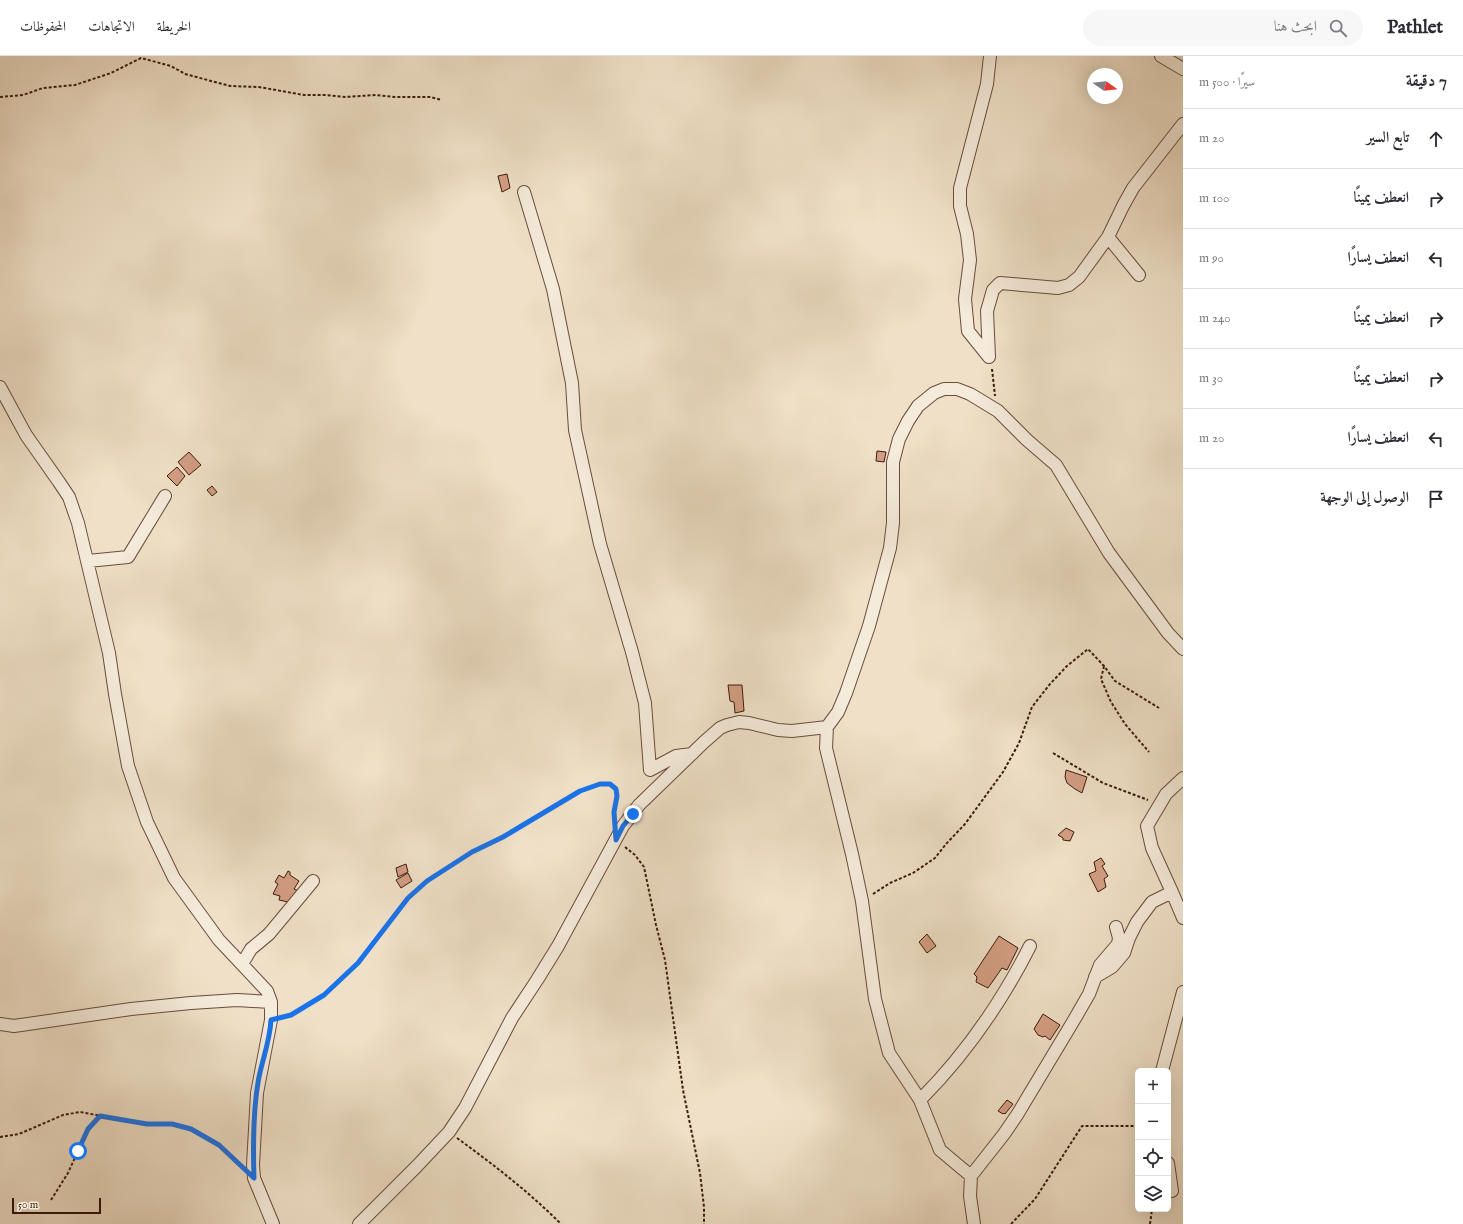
<!DOCTYPE html>
<html lang="ar">
<head>
<meta charset="utf-8">
<style>
	body { margin:0; font-family:"IM FELL English",Amiri,serif; background:#f7f7f7; color:#2b2b33; direction:rtl }
	.controls { position:absolute; right:12px; bottom:12px; display:grid; overflow:hidden; border-radius:6px; box-shadow:0 4px 16px #0002 }
	.controls button { width:36px; height:36px; display:grid; place-items:center; padding:0; border:0; border-bottom:1px solid #e1e1e2; background:#fff; color:#2b2b33; font:20px sans-serif }
	.compass { position:absolute; left:1087px; top:12px; width:36px; height:36px; border-radius:50%; background:#fff; box-shadow:0 4px 16px #0002; rotate:104deg }
	.scale { position:absolute; left:12px; bottom:10px; width:89px; box-sizing:border-box; padding-left:4px; border:2px solid #3c1a0d; border-top:0; font-size:11px; line-height:14px; white-space:nowrap; color:#3c1a0d; -webkit-text-stroke:3px #f5ebdb; paint-order:stroke }
	.stop { position:absolute; width:12px; height:12px; margin:-9px; border:3px solid #1a73e8; border-radius:50%; background:#fff }
	.stop.end { background:#1a73e8; border-color:#fff; box-shadow:0 1px 4px #0008 }
	.list { margin:0; padding:0; list-style:none }
	h2 { display:flex; justify-content:space-between; align-items:center; height:52px; margin:0; padding:0 16px; font-size:17px }
	h2 small { font-size:13px; font-weight:400; color:#7c7c81 }
	.list li { display:grid; grid-template-columns:26px 1fr auto; gap:12px; align-items:center; box-sizing:border-box; height:60px; padding:0 16px; border-top:1px solid #e1e1e2 }
	.list b { display:block; font-size:15px; white-space:nowrap }
	.list em { font-size:13px; font-style:normal; color:#7c7c81 }
	.icon { flex:none; width:22px; height:22px; fill:none; stroke:currentColor; stroke-width:2; stroke-linecap:round; stroke-linejoin:round }
	.map { position:relative; flex:none; width:1183px; height:1168px; overflow:hidden; direction:ltr }
	header { display:flex; align-items:center; gap:24px; box-sizing:border-box; height:56px; padding:0 20px; background:#fff; border-bottom:1px solid #e1e1e2 }
	header strong { font-size:19px }
	nav { display:flex; gap:22px; margin-inline-start:auto; font-size:14px }
	.search { width:280px; height:36px; background:#f7f7f7; display:flex; align-items:center; gap:10px; box-sizing:border-box; padding:0 14px; border-radius:22px; color:#7c7c81; font-size:15px }
	main { display:flex }
	aside { flex:1; background:#fff }
	.map>svg:first-child { display:block }
</style>
</head>
<body>
<header>
<strong>Pathlet</strong>
<div class="search"><svg class="icon" aria-label="search" viewBox="0 0 24 24"><circle cx="10" cy="10" r="6"/><path d="M15 15l6 6"/></svg>ابحث هنا</div>
<nav><a>الخريطة</a><a>الاتجاهات</a><a>المحفوظات</a></nav>
</header>
<main>
<aside>
<h2>7 دقيقة<small>سيرًا · 500 m</small></h2>
<ul class="list">
<li><svg class="icon" aria-label="ahead" viewBox="0 0 24 24"><path d="M12 20V5M6 11l6-6 6 6"/></svg><div><b>تابع السير</b></div><em>20 m</em></li>
<li><svg class="icon" aria-label="right" viewBox="0 0 24 24"><path d="M7 20v-9h11M14 6l5 5-5 5"/></svg><div><b>انعطف يمينًا</b></div><em>100 m</em></li>
<li><svg class="icon" aria-label="left" viewBox="0 0 24 24"><path d="M17 20v-9H6M10 6l-5 5 5 5"/></svg><div><b>انعطف يسارًا</b></div><em>90 m</em></li>
<li><svg class="icon" aria-label="right" viewBox="0 0 24 24"><path d="M7 20v-9h11M14 6l5 5-5 5"/></svg><div><b>انعطف يمينًا</b></div><em>240 m</em></li>
<li><svg class="icon" aria-label="right" viewBox="0 0 24 24"><path d="M7 20v-9h11M14 6l5 5-5 5"/></svg><div><b>انعطف يمينًا</b></div><em>30 m</em></li>
<li><svg class="icon" aria-label="left" viewBox="0 0 24 24"><path d="M17 20v-9H6M10 6l-5 5 5 5"/></svg><div><b>انعطف يسارًا</b></div><em>20 m</em></li>
<li><svg class="icon" aria-label="arrive" viewBox="0 0 24 24"><path d="M6 21V4h12l-3 4 3 4H6"/></svg><div><b>الوصول إلى الوجهة</b></div></li>
</ul>
</aside>
<div class="map">
<svg width="1183" height="1168" viewBox="0 0 1183 1168">
	<rect width="100%" height="100%" fill="#efe0c7"/>
	<filter id="stains"><feTurbulence type="fractalNoise" baseFrequency=".005" numOctaves="4"/><feColorMatrix values="0 0 0 0 .2 0 0 0 0 .09 0 0 0 0 .02 0 0 0 .5 -.17"/></filter>
	<radialGradient id="worn" r=".72"><stop offset=".6" stop-color="#630" stop-opacity="0"/><stop offset="1" stop-color="#630" stop-opacity=".3"/></radialGradient>
	<path fill="#d49e83" stroke="#3c1a0d" d="M507,118l3,14 -8,4 -4,-16z
		M877,395l9,1 -2,10 -8,-1z
		M189,396l12,13 -12,10 -11,-13z
		M177,411l8,9 -8,10 -10,-10z
		M212,430l5,6 -5,4 -5,-6z
		M728,629h14l2,26 -9,2 -1,-11 -4,-1z
		M1066,714l21,7 -5,16 -7,-4 -8,-6 -2,-6z
		M1066,772l8,4 -4,9 -7,-1v-2l-5,-3z
		M1101,802l4,6 -3,2 6,10 -4,3 2,8 -8,5 -9,-18 7,-3 -2,-9z
		M406,808l2,8 -10,5 -2,-9z
		M288,815l2,1v3l9,6 -5,8 5,2 -5,9 -4,-1 -2,3 -9,-2 1,-4 -7,-2 5,-10 -3,-2 4,-7 5,3z
		M408,817l4,8 -11,7 -5,-8z
		M927,878l9,12 -9,7 -8,-11z
		M999,880l19,12 -11,22 -5,-2 -14,20 -12,-6 1,-5 -3,-3z
		M1043,958l17,11 -10,15 -5,-4 -2,1 -5,-2 -4,-6z
		M1007,1044l6,4 -8,10 -1,-1 -1,1 -5,-3z"/>
	<g fill="none" stroke-linecap="round" stroke-linejoin="round">
		<g stroke="#694c3c" stroke-width="14">
			<path id="minor" d="M1161,0l22,13
				M524,136l29,97 19,94 3,47 25,114 32,108 13,51 5,67 26,-14 16,-2
				M1108,181l31,38
				M989,301l-2,-46 6,-21 7,-7 58,5 11,-3 10,-8 29,-40 15,-31 10,-18 50,-64
				M989,301l-21,-26 -3,-32 5,-39 -3,-26 -7,-28v-18l27,-104 3,-28
				M0,331l26,48 33,47 10,15 9,26 31,130 6,41 13,72 19,56 27,56 45,62 48,51 4,11v18l-14,73 -4,72 1,13 19,46
				M88,505l40,-4 37,-61
				M1172,836l-20,-44 -5,-22 19,-32 17,-16
				M242,908l9,-15 18,-15 44,-53
				M1095,921l17,-10 12,-14 5,-15 8,-16 15,-20 20,-10 11,26
				M0,968l14,2 117,-17 60,-6 46,-3 34,2
				M1162,1015l21,-79
				M920,1044c45,-45 81,-97 110,-154
				M1168,1107l4,28
				M971,1120l-31,-26 -20,-50 -31,-47 -14,-54 -13,-98 -10,-47 -26,-106 1,-21 11,-15 8,-19 23,-67 21,-78 3,-25v-61l6,-23 9,-18 10,-15 16,-13 10,-4h13l13,5 28,17 29,29 29,25 53,88 59,80 15,16
				M359,1168l58,-58 32,-34 16,-24 47,-90 25,-38 21,-34 65,-120 16,-21 64,-62 17,-15 7,-3 12,-3 10,1 29,7 14,1 35,-4
				M974,1168l-4,-28 1,-20 33,-42 13,-19 57,-95 15,-26 11,-29 18,-21 1,-6 -3,-11"/>
		</g>
		<path stroke="#3c1a0d" stroke-width="2" stroke-dasharray="3 2" stroke-linecap="butt" d="M0,41l23,-2 20,-7 32,-3 36,-12 30,-15 30,8 14,8 45,12 29,1 45,8h22l19,2 31,-2 18,2h36l12,3
			M992,313l3,27
			M1104,610l-3,13 10,23 14,22 24,28
			M1053,697l50,30 45,17
			M625,791l10,8 9,12 12,58 9,35 18,130 17,83 4,34v17
			M873,838l17,-11 23,-10 22,-15 11,-14 19,-20 38,-52 16,-29 13,-36 18,-23 17,-18 21,-17 16,17 11,15 44,27
			M282,962l9,-3 33,-20 34,-32 50,-65 19,-17 46,-29 30,-15 76,-46 21,-7h10l6,5 1,7 -3,16v7
			M0,1081l19,-3 44,-19 17,-3 67,12h25l19,5 28,16 22,22
			M457,1082c37,27 72,54 104,86
			M51,1144l17,-27 20,-44 12,-13
			M1011,1168l24,-25 47,-73h56
			M1150,1168l2,-15"/>
		<use href="#minor" stroke="#f5ebdb" stroke-width="12"/>
	</g>
	<g fill="none" stroke-linecap="round" stroke-linejoin="round">
		<path stroke="#1a73e8" stroke-width="5" d="M78,1095l10,-22 12,-13 47,8h25l19,5 28,16 35,33c-1,-31 -1,-70 5,-101 4,-19 11,-37 12,-57l20,-5 33,-20 34,-32 50,-65 19,-17 45,-29 31,-15 77,-46 20,-7h10l6,5 1,7 -3,16 2,28 7,-14 10,-12"/>
	</g>
	<rect width="100%" height="100%" filter="url(#stains)"/>
	<rect width="100%" height="100%" fill="url(#worn)"/>
</svg>
<div class="controls">
<button>+</button>
<button>−</button>
<button><svg class="icon" aria-label="locate" viewBox="0 0 24 24"><circle cx="12" cy="12" r="6"/><path d="M12 2v4M12 18v4M2 12h4M18 12h4"/></svg></button>
<button><svg class="icon" aria-label="layers" viewBox="0 0 24 24"><path d="M12 4l9 5-9 5-9-5zM3 14l9 5 9-5"/></svg></button>
</div>
<svg class="compass" viewBox="-18 -18 36 36"><path d="M0-13l5 13h-10z" fill="#e53935"/><path d="M0 13l5-13h-10z" fill="#7c7c81"/></svg>
<div class="scale">50 m</div>
<div class="stop" style="left:78px;top:1095px"></div>
<div class="stop end" style="left:633px;top:758px"></div>
</div>
</main>
</body>
</html>
